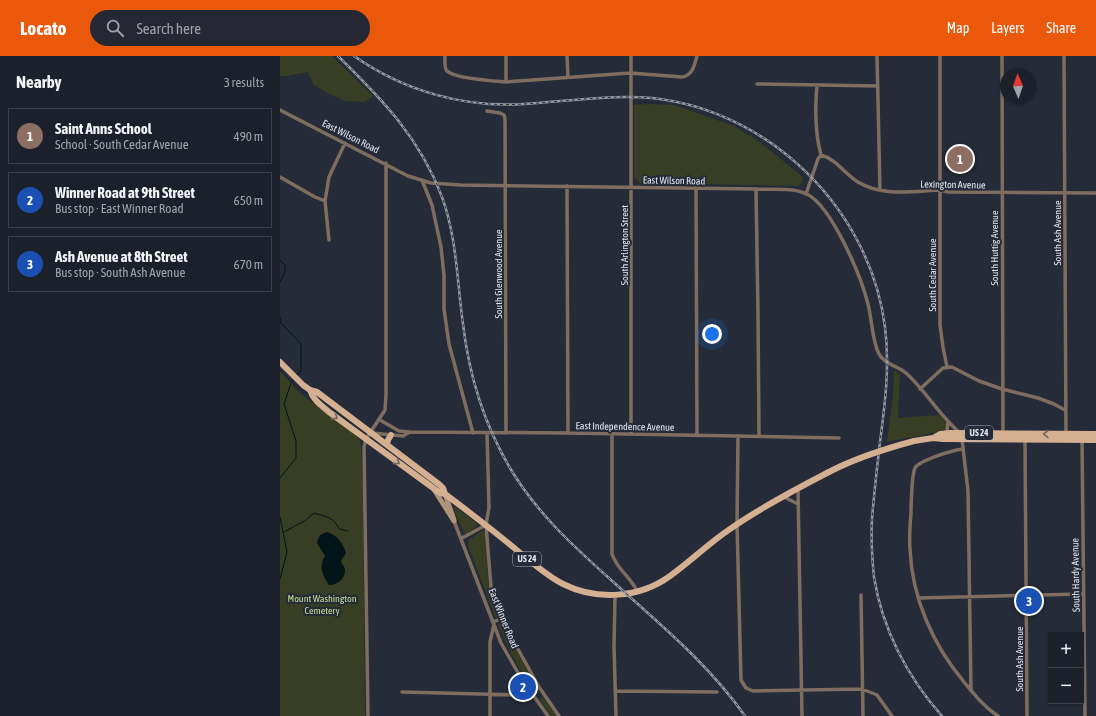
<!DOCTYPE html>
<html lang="en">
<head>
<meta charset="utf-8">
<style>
	body { margin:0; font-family:"Asap Condensed",sans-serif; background:#252832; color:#f1f3f6 }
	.controls { position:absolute; right:12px; bottom:12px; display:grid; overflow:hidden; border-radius:0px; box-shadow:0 1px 3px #0004 }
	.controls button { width:36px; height:36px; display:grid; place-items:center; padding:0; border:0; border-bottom:1px solid #3a3e47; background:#1c202a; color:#f1f3f6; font:20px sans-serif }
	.compass { position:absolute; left:720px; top:12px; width:36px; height:36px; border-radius:50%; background:#1c202a; box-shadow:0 1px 3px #0004; rotate:358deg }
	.you { position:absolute; left:432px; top:278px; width:14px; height:14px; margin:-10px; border:3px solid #fff; border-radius:50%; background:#1a73e8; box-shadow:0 0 0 6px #1a73e833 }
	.badge { display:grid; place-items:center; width:26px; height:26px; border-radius:50%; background:#ea580c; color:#fff; font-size:13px; font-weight:700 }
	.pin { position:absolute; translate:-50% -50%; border:2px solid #fff; box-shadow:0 1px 4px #0006 }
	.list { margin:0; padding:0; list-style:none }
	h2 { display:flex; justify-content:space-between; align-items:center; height:52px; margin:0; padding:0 16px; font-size:17px }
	h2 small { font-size:13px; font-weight:400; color:#a0a3a8 }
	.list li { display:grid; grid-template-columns:26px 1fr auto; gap:12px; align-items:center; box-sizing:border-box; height:56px; margin:0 8px 8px; padding:0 8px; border:1px solid #3a3e47; border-radius:0px }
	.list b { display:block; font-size:15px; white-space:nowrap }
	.list p { margin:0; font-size:13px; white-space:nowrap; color:#a0a3a8 }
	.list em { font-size:13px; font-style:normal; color:#a0a3a8 }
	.icon { flex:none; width:22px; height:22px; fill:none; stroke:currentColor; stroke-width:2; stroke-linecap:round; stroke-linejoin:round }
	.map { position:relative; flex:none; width:816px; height:660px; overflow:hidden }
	header { display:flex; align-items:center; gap:24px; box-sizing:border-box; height:56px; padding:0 20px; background:#ea580c; color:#fff }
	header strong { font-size:19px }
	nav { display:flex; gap:22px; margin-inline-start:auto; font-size:14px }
	.search { width:280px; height:36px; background:#252832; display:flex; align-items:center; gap:10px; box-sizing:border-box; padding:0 14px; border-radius:22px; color:#a0a3a8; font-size:15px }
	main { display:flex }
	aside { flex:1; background:#1c202a }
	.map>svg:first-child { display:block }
</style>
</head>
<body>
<header>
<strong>Locato</strong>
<div class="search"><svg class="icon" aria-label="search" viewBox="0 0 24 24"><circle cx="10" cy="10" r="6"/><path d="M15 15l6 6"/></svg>Search here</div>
<nav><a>Map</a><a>Layers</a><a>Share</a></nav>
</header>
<main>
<aside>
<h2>Nearby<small>3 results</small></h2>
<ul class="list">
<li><span class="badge" style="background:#8d6e63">1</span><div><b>Saint Anns School</b><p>School · South Cedar Avenue</p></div><em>490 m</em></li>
<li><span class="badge" style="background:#1a4fb4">2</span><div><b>Winner Road at 9th Street</b><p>Bus stop · East Winner Road</p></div><em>650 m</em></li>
<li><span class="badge" style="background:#1a4fb4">3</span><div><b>Ash Avenue at 8th Street</b><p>Bus stop · South Ash Avenue</p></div><em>670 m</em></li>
</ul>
</aside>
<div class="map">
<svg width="816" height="660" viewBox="0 0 816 660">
	<rect width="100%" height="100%" fill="#252b38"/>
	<path fill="#373e24" d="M0,0h52l41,40 -8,6 -20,-1 -18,-8 -13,-8 -6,-13 -21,4h-7z
		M368,48l26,1 60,21 26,16 43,35 -1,6 -4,3 -159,-3 -5,-7v-71z
		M614,314l6,4 -2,44 42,-3 7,10 -1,3 -4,3 -55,11 6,-47z
		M0,315l20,22 55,41 3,4 3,6 2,48 2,224h-85z
		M174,450l23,17 -1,4 -10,7 -2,-1 -11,-25z
		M203,474l2,4 3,46 2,11 9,24 -2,3 -2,-1 -27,-72 1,-5z
		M220,567l2,2 30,54v5l-4,-1 -19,-33 -10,-23 -1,-3z
		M261,640l3,2 13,18h-6l-10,-14z"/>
	<path fill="#011418" d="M47,476c10,3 16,11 19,21l-5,8c0,3 4,5 4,9 0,9 -8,15 -16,15 -6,-9 -11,-19 -4,-29l-8,-13c1,-6 3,-9 10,-11z"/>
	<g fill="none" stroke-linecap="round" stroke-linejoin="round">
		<path stroke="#011418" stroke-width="1" d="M0,205l5,4v7l-5,10
			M0,261l1,6 20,21v27l-4,4
			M0,422l16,-20v-17l-12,-37 7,-21 3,-4
			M0,461l7,35 -7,27
			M4,476l22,-12 8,-7c12,4 20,4 25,16l9,2"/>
		<path stroke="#7f6e5f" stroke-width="3.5" d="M165,0c0,5 -1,12 2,15 8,8 48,10 59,11l124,-9 52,4c11,-2 12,-11 15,-21
			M287,0l1,21
			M351,0v378
			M597,0l3,134
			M660,0v269l3,22 4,20
			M722,0l1,379
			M784,0l2,379
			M226,26v-26
			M477,28l120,2
			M0,54l128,66 23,7 29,2 296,4c16,1 37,-2 51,5 25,13 54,82 61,110 4,15 4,37 11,50 5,10 19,12 27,19 20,18 33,42 53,59
			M207,55l13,2 4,2 1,4 1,314
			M541,99c15,4 24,19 37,27 24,15 56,9 82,8l8,2 148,1
			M0,121l35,20 10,4
			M142,124l10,25 9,42 3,28v34l5,35 24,89
			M287,130l1,247
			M416,132l1,247
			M476,133l2,125 1,122
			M526,138l12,-35 3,-4c-6,-22 -6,-48 -4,-70
			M49,184l-4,-39 4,-24 16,-34
			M640,333l23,-21 9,-1 27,14 23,8 36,9 16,6 11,6
			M100,364l19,11 11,1 158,1 271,5
			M92,377l31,3 7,-4
			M332,378v120c6,17 18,22 25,37
			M664,378l3,-4 1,-8
			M458,380l-1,88 4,156 5,8 7,3 109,-2 15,6 15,21
			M682,383l6,52 3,200
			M745,383l2,277
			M802,383l3,277
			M683,393c-10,1 -43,11 -48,19 -3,5 -4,37 -4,45 -1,12 -2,24 -1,36 2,49 23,96 54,133 10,12 20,25 34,34
			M518,433l4,227
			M504,441l14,7
			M174,465l47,122 20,35 27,38
			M206,469l5,62 12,31 6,15 30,54 20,29
			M182,482l24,-13 3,-18 -2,-74
			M335,539l-1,51 2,70
			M581,539l2,121
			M638,542l165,-4
			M213,566l10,-4
			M335,635l102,1
			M122,636l114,3 14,-3 9,-5
			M88,660l-4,-269 2,-8 19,-29 1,-15v-232
			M210,660v-74l4,-18"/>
		<path stroke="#af937b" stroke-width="5" d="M153,432l21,33
			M165,438l9,26"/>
		<path stroke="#d4b091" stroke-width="6" d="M0,306l23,23 7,5 7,2 123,93 3,3 2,6
			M30,334c3,10 11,15 19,22l111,81 5,1 12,9c21,16 42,32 62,49 14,11 28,24 44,32 34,17 77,14 107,-8 21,-15 39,-33 60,-47 30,-21 64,-39 97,-56
			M653,382l7,-4 11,-1 145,1
			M634,385l19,-3 10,1 153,1
			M107,389l1,-5 3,-5"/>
		<g stroke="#959aa4" stroke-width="2.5">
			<path id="rail" d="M58,0c44,43 82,82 104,141 15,41 15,85 21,127 6,51 21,100 47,144 26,44 62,77 100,111 47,43 98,84 135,137
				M74,0c50,35 110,52 170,48 35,-2 68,-7 103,-7 128,-1 242,104 258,230 5,39 0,77 -5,115 -3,26 -6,51 -8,77 -1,19 0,39 2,58 8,52 34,101 68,139"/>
		</g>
		<use href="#rail" stroke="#252b38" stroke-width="1" stroke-dasharray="3" stroke-linecap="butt"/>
		<path stroke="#d4b091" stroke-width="6" d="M547,417c28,-15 57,-24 87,-32"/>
	</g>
	<defs><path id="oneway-chevron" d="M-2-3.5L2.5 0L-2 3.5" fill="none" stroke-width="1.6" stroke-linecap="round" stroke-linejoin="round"/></defs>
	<g stroke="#746760">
		<use href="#oneway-chevron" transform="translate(55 361) rotate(37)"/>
		<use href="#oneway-chevron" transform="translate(766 378) rotate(-179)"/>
		<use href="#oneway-chevron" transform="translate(117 406) rotate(36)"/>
	</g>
	<g text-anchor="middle" stroke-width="4" stroke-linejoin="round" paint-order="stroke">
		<g fill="#252b38" stroke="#a9adb7" stroke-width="1">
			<rect x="685" y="370" width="28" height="14" rx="3"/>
			<rect x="233" y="496" width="28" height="14" rx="3"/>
		</g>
		<g font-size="9" font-weight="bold" fill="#e1e5ed">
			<text x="699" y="380">US 24</text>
			<text x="247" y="506">US 24</text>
		</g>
		<g font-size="10" fill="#e1e5ed" stroke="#252b38">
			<text transform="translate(71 80) rotate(27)" y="4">East Wilson Road</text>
			<text transform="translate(394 124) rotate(1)" y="4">East Wilson Road</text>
			<text transform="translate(673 128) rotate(1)" y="4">Lexington Avenue</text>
			<text transform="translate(777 177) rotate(-90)" y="4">South Ash Avenue</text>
			<text transform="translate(344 189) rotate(-90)" y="4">South Arlington Street</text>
			<text transform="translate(714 192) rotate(-90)" y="4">South Huttig Avenue</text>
			<text transform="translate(218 218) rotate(-90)" y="4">South Glenwood Avenue</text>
			<text transform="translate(652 219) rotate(-90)" y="4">South Cedar Avenue</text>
			<text transform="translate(345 370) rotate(1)" y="4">East Independence Avenue</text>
			<text transform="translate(795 519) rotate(-91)" y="4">South Hardy Avenue</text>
			<text transform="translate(224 562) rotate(68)" y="4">East Winner Road</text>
			<text transform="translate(739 603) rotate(-90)" y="4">South Ash Avenue</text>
		</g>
		<g font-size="10" fill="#cadd92" stroke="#252b38">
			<text x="42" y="546">Mount Washington<tspan x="42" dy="12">Cemetery</tspan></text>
		</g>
	</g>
</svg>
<div class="controls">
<button>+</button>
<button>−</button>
</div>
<svg class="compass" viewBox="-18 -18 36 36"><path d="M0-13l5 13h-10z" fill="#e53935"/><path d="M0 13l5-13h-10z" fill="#a0a3a8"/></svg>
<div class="you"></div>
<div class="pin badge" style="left:680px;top:103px;background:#8d6e63">1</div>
<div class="pin badge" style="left:243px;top:631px;background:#1a4fb4">2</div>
<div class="pin badge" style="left:749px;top:545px;background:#1a4fb4">3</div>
</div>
</main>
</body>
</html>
